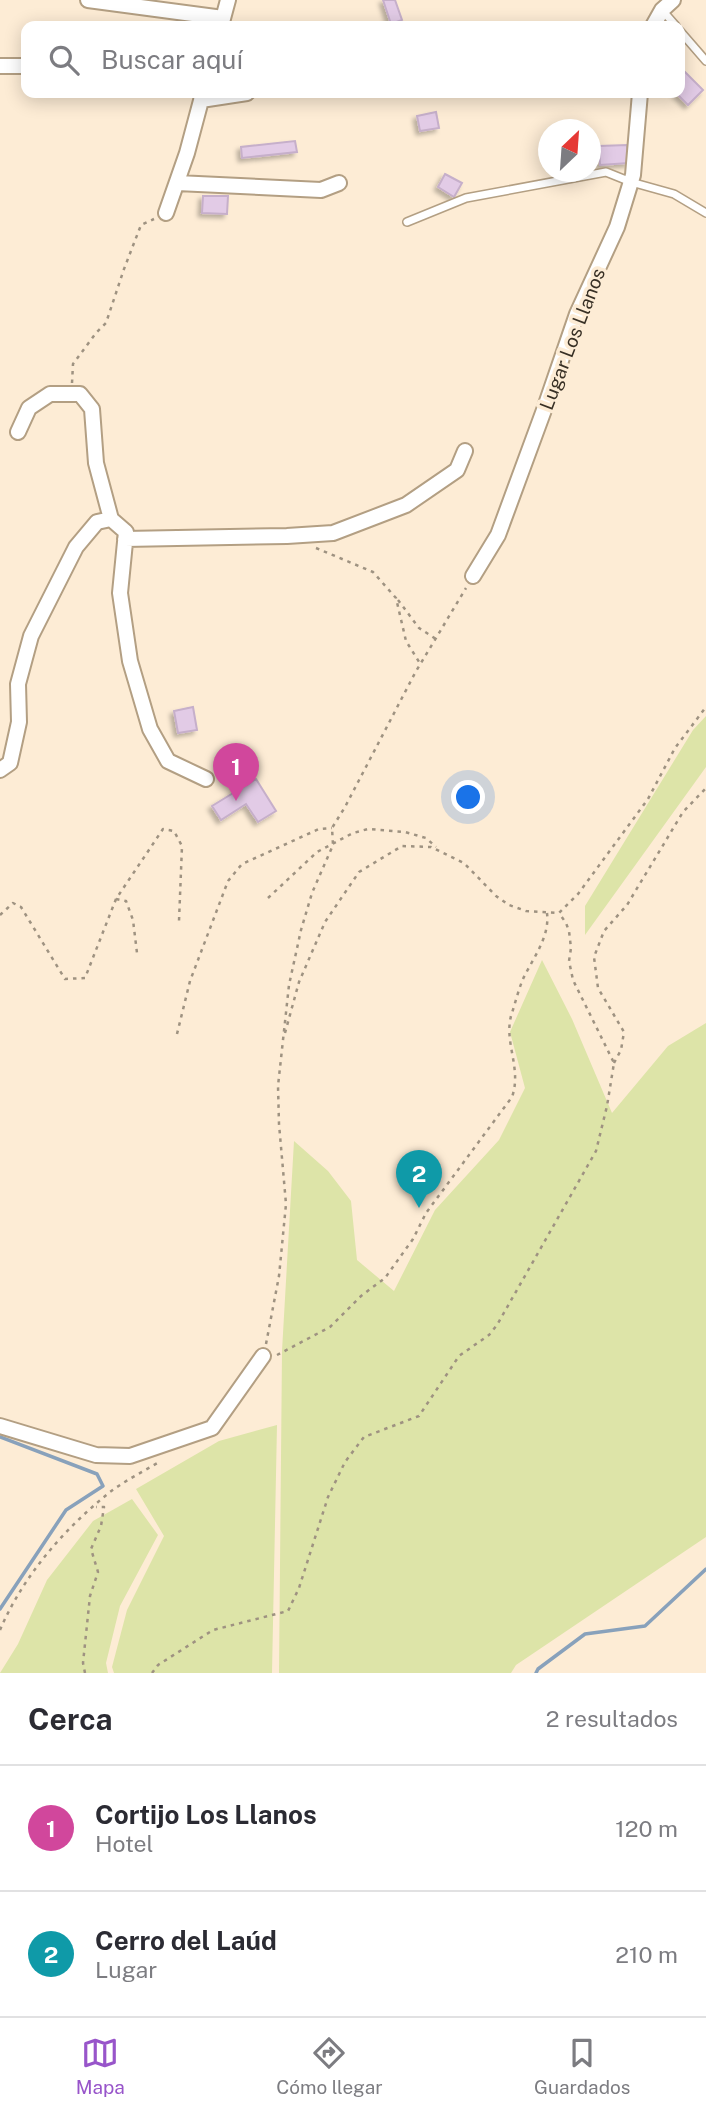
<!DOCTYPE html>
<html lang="es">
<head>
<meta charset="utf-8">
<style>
	body { margin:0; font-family:"Public Sans",sans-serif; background:#f2f2f3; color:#2b2b33 }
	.compass { position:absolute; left:538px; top:119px; width:63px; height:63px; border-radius:50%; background:#fff; box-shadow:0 4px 18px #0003; rotate:25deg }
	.you { position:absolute; left:469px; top:798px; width:24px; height:24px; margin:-18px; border:5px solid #fff; border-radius:50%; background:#1a73e8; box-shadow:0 0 0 10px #1a73e833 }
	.badge { display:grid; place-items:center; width:46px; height:46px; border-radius:50%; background:#9855ca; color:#fff; font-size:23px; font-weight:700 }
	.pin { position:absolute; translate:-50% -58px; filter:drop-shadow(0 2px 4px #0008) }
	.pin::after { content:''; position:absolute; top:37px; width:24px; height:21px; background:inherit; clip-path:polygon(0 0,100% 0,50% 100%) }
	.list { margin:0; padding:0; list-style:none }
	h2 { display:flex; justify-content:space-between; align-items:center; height:91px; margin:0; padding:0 28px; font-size:30px }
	h2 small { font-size:23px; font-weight:400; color:#7c7c81 }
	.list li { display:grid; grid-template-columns:46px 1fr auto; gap:21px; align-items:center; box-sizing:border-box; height:126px; padding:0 28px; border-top:2px solid #e1e1e2 }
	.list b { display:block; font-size:26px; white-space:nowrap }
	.list p { margin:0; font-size:23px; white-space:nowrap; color:#7c7c81 }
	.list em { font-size:23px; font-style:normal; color:#7c7c81 }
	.icon { flex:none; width:38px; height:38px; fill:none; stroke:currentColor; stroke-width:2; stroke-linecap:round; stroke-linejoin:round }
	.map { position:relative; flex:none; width:706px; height:1673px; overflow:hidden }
	.search { position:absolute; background:#fff; box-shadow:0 4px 18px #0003; left:21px; right:21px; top:21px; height:77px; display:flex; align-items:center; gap:18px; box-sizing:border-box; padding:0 24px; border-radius:14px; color:#7c7c81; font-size:26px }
	.sheet { height:343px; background:#fff }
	nav { display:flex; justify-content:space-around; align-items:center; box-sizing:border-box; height:98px; border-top:2px solid #e1e1e2; background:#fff; font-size:19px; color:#7c7c81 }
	nav a { display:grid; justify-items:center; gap:4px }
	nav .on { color:#9855ca }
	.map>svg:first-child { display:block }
</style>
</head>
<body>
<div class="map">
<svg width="706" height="1673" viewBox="0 0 706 1673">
	<defs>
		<filter id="shadow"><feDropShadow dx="-3.5" dy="3.5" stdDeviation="2" flood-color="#0004"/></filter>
	</defs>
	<rect width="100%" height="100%" fill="#fdecd5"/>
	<path fill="#dde4a8" d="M706,716v51l-121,168v-29l108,-176z
		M542,960l30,59 40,94 56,-67 38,-23v514l-190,128 -5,8h-232l3,-322 12,-210 34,30 23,30 6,59 37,31 41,-81 64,-70 26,-52 -15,-56z
		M277,1425l-5,248h-158l-2,-6 15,-57 37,-74 -28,-47 83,-48z
		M132,1499l26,36 -38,71 -14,57 2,10h-108l18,-29 29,-64 46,-59z"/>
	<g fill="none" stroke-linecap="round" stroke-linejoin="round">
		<path stroke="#88a1bb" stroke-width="3.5" d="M0,1437l97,37 6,12 -37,24 -66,99
			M536,1673l2,-4 47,-35 60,-8 61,-57"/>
	</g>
	<path fill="#e2cbe6" stroke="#c6afca" stroke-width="2" filter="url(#shadow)" d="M383,0h12l7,20 -11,4z
		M684,71l19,19 -15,15 -12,-12h4v-17z
		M436,112l3,16 -19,3 -3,-15z
		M295,141l2,11 -55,6 -1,-11z
		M627,145l2,18 -29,2 -1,-19z
		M445,174l17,9 -8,14 -16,-10z
		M203,196h25l-1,18 -25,-1z
		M193,707l4,23 -19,3 -4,-22z
		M256,779l20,32 -18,11 -12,-18 -25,16 -9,-14z"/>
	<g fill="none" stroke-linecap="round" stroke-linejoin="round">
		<g stroke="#b39f83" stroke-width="10">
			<path id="lane" d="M662,10l14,16
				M680,31l26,30
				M407,222l59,-24 140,-26 25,10 43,12 32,19"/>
		</g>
		<g stroke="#b39f83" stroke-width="18">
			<path id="street" d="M88,0l135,18
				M221,26l7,-26
				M653,26l9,-16 11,-10
				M0,66h26
				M201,100l46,-7
				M177,183l144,7 18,-7
				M166,213l21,-60 16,-60
				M18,432l11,-24 21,-14h30l12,15 4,54 15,56
				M125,539l162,-3 46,-3 73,-28 51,-35 8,-19
				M473,576l25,-41 46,-125 33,-96 40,-87 16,-52 7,-82
				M0,770l10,-7 9,-41 -1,-38 13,-48 45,-89 21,-25 14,-3 15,13 -6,61 10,68 20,68 18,32 38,18
				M0,1426l96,29 34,1 82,-28 51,-72"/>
		</g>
		<path stroke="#9e9281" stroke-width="2.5" stroke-dasharray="3.5 5" stroke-linecap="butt" d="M72,383l1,-19 23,-31 10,-10 18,-54 17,-44 13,-6
			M316,548l57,24 23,26 10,43 15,24
			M398,600l21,28 17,11
			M268,898l49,-46 36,-19 15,-4 37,3 21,6 10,9
			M116,899l10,2 7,19 4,33
			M0,915l13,-12 8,4 44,72 20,-1 31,-79 47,-70 11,2 8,15 -3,75
			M285,1033l14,-51 26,-60 34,-50 43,-26 29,1 33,16 32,33 13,9 17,6 33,2 19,-19 70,-95 27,-51 31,-41
			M177,1034l13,-53 38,-100 14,-17 77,-35 13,-1
			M614,1063l7,-13 3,-18 -26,-44 -4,-31 10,-26 23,-26 56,-93 23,-24
			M266,1344l13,-68 7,-72 -7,-80 -1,-38 11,-101 12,-55 11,-37 21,-48 -1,-17 13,-21 70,-134 51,-85
			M277,1355l53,-28 31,-31 24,-18 28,-39 13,-26 86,-116c10,-28 -8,-54 -1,-81 4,-12 7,-25 12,-37 10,-21 27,-42 24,-66
			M0,1630c23,-54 64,-101 110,-138 16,-12 34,-21 51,-31
			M85,1673l-2,-10 7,-67 8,-24 -7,-23 10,-23 3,-19h-8
			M152,1673l6,-8 55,-35 75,-19 11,-23 29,-91 17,-35 19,-25 55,-21 40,-60 30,-21 8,-10 99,-174 11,-45 7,-43 -41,-83 -4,-19 2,-13 -2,-17 -3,-8 -7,-10"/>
		<use href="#lane" stroke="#fff" stroke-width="7"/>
		<use href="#street" stroke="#fff" stroke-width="14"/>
	</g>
	<g text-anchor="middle" stroke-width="7" stroke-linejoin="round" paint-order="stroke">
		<g font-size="19" fill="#383025" stroke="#fdecd5">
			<text transform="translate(572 339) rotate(-69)" y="7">Lugar Los Llanos</text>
		</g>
	</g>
</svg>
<svg class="compass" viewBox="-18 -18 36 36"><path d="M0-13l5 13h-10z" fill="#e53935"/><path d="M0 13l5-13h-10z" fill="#7c7c81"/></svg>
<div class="you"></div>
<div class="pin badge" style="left:236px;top:801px;background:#d1479c">1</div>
<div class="pin badge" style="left:419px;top:1208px;background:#0f9aa8">2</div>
<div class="search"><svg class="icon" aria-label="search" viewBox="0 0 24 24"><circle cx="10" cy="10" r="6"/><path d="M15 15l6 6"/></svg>Buscar aquí</div>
</div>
<section class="sheet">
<h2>Cerca<small>2 resultados</small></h2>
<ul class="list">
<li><span class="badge" style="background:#d1479c">1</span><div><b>Cortijo Los Llanos</b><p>Hotel</p></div><em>120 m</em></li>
<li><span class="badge" style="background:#0f9aa8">2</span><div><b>Cerro del Laúd</b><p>Lugar</p></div><em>210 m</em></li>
</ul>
</section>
<nav>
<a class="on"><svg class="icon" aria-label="map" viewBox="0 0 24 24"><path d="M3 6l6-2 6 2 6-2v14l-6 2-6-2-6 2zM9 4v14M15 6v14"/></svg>Mapa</a>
<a><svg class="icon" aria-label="directions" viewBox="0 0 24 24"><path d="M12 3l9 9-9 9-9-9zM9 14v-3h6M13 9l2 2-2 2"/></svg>Cómo llegar</a>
<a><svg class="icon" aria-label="saved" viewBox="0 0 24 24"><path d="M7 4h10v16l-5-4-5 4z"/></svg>Guardados</a>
</nav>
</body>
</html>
